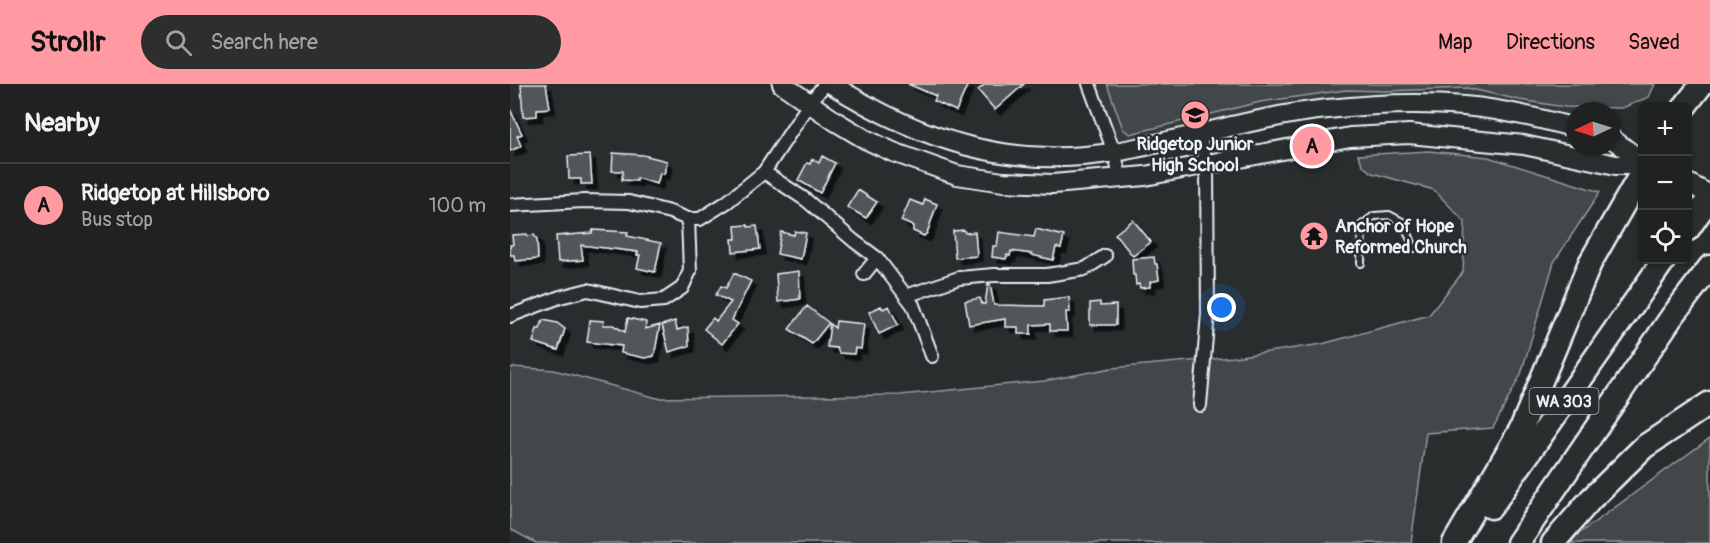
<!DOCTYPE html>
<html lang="en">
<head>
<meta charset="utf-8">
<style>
	body { margin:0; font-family:Pangolin,sans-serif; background:#2d2f2f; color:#f1f3f6 }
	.controls { position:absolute; right:18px; top:18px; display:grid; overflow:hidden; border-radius:9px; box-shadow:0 2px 4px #0004 }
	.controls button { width:54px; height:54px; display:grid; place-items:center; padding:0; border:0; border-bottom:2px solid #3d3f40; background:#202222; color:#f1f3f6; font:30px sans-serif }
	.compass { position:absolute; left:1056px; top:18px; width:54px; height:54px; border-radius:50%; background:#202222; box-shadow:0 2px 4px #0004; rotate:266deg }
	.you { position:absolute; left:712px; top:224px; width:21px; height:21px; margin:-15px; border:4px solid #fff; border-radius:50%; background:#1a73e8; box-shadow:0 0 0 9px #1a73e833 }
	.badge { display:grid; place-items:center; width:39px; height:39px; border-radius:50%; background:#ff9aa2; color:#111; font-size:20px; font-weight:700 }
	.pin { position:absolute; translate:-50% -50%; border:3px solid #fff; box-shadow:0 2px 6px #0006 }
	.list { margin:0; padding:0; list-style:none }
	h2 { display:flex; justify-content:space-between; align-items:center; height:78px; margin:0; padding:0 24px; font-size:26px }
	h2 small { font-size:20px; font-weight:400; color:#a2a4a5 }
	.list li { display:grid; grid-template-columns:39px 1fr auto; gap:18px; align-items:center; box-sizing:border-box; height:84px; padding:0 24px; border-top:2px solid #3d3f40 }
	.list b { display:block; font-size:22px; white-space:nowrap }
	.list p { margin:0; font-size:20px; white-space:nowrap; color:#a2a4a5 }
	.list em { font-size:20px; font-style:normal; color:#a2a4a5 }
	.icon { flex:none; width:33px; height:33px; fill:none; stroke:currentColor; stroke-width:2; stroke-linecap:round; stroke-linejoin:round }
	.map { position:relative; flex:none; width:1200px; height:459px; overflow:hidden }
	header { display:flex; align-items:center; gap:36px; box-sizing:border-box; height:84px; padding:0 30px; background:#ff9aa2; color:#111 }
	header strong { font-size:28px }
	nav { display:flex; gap:33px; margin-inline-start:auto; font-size:21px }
	.search { width:420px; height:54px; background:#2d2f2f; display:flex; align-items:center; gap:15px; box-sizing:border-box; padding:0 21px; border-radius:33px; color:#a2a4a5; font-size:22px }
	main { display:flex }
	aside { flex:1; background:#202222 }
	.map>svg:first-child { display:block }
</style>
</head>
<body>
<header>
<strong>Strollr</strong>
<div class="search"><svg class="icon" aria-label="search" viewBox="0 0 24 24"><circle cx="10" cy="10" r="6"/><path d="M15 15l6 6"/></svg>Search here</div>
<nav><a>Map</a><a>Directions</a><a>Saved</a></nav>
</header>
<main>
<aside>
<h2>Nearby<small></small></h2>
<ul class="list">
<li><span class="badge">A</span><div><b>Ridgetop at Hillsboro</b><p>Bus stop</p></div><em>100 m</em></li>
</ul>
</aside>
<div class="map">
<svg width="1200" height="459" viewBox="0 0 1200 459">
	<defs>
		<filter id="shadow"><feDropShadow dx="5.5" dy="5.5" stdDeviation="0" flood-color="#0009"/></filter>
	</defs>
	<rect width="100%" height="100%" fill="#2a2d2e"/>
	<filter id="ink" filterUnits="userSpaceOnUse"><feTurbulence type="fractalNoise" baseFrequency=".0167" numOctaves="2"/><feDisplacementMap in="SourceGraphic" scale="12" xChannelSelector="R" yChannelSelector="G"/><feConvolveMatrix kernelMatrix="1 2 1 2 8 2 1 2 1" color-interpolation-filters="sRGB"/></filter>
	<g filter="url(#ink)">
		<path fill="#363a3b" d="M579,0h523l-14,9 -9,18h-14v17l-192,-24 -269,48z"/>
		<path fill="#424648" stroke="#959ca0" stroke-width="1.5" d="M597,0h548l-6,13 -27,11 -57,-1 -45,-7 -53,-12 -81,3 -40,-1 -86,12 -130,32 -7,-5z
			M919,67l59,6 112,35 -46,70 -33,112 -28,54 -67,5 -15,110h-875l-26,-14v-160l3,-2 41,3 103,28 243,-3 144,-14 68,-13 122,-11 88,-13 107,-29 34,-43 2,-50 -31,-32 -62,-17 -8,-6 -6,-12z
			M1200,354v105h-139l6,-8z"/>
		<path fill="#535759" stroke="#e8f1f8" stroke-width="1.5" filter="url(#shadow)" d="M11,0h25l4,24 -13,1v7l-14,1z
			M398,0h60l-12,27 -22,-10 2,-5z
			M476,0h38l-29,26 -17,-20z
			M0,25l12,25 -5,2 4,10 -11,5z
			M103,69l30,2 24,6 -3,13 -4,-1 -3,11 -20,-6v3l-15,-1 1,-9h-11z
			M80,71l2,29h-11v-5h-12l-1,-23z
			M312,72l13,7 -15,30 -22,-13 9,-17 3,1 2,-5 7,4z
			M348,106l19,12 -11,16 -19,-11z
			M415,115l12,5 -10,29 -3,3 -11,-5v-5l-12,-5 9,-21 13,5z
			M623,136l18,22 -18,14 -18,-22z
			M238,141v2l9,-1 3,23 -27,3 -1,-13h4l-1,-13z
			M526,145l28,7 -3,12 -5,-1 -3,13 -21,-5v-1l-21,-3 -1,5 -3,-1 -1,4 -14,-2 1,-11h4l2,-14 35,5z
			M83,146l35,2 -1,4 34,7 -6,29 -18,-4 3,-13h-3l1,-3 -57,-7 2,15 -25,2 -2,-26 36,-3z
			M454,146l1,3 10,-1 2,24 -22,2 -2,-27z
			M285,147l11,2 -5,26 -24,-5 4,-22 13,3z
			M17,150v2l7,-1 3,4 1,20 -23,2 -1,-6h-4v-10h3l-1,-10z
			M644,173l1,7h2l2,16 -9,2v5l-10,1 -1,-4 -3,1 -1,-10h-2l-1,-16z
			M289,187l1,28 -22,3 -2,-28z
			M224,189l17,8 -19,39 6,4 -16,20 -18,-15 9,-11 3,3 15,-19 -15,-7 5,-9 5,2z
			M478,200h2l4,21 50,1v-6l25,-3 1,15h-4l1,19h-17v-7l-19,1v9h-13v-7h-13v-8l-36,6 -4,-24 15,-3 2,6h3z
			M590,218v4l16,-1v20h-26v-22z
			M297,222l22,17 -17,21 -23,-15z
			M371,222l2,3 6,-3 9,19 -19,9 -10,-22z
			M118,234l18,4 -1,7 15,-4 -6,31 -9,2 -24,-5 1,-7 -35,-4 3,-22 14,1 -1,4h10l12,7z
			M33,236l14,3 8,6 -7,21 -25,-8 4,-13h3z
			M165,237l2,9 11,-3 1,19 -20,6 -7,-27z
			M326,237l28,3 -3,25 -6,-1 -1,6 -15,-1 -2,-5 -10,-1 3,-23 5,4z"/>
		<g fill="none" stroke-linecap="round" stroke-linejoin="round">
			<g stroke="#e8f1f8" stroke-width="10">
				<path id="lane" d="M851,179l1,-38 12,-9 15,-1 15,8 10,25"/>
			</g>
			<g stroke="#e8f1f8" stroke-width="16">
				<path id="street" d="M579,0l25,68 7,27
					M689,50l8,31 1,149 -8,91
					M254,88l42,28 48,41 23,17 36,47 19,51
					M0,121l74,-4 45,1 41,10 18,7h12l27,-17 37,-30 45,-68 16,-20
					M354,190l13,-16
					M396,212l53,-18 35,-3h53l38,-6 20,-13
					M0,232l50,-19 28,-7 52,12 24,-2 18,-12 8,-17 -2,-52"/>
			</g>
			<g stroke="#e8f1f8" stroke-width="22">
				<path id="secondary" d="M272,0l53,37 30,18 28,13 64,23 46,7 50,2 92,-8 205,-39 59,-3 115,11 92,20h26
					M321,0c88,56 180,86 284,68 71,-12 141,-36 213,-43 45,-5 91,-7 136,-3 37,3 75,12 111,22
					M1101,54l31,23
					M1178,99l22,12"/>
			</g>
			<g stroke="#e8f1f8" stroke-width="27">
				<path id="highway" d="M1175,22l17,-22
					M1178,145l22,-32
					M981,423l173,-247
					M944,459l67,-114 69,-166 52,-91
					M1008,459l153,-225 39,-51
					M1043,459l38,-44 53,-52 66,-44"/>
			</g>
			<use href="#lane" stroke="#2a2d2e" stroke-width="6"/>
			<use href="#street" stroke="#2a2d2e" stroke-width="12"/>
			<use href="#secondary" stroke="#2a2d2e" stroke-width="18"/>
			<use href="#highway" stroke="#2a2d2e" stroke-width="22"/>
		</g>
	</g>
	<defs>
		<g id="school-disc" transform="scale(1.5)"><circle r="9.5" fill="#ff9aa2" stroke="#2a2d2e"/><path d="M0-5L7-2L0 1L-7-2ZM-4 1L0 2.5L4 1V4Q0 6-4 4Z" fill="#111"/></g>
		<g id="temple-disc" transform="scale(1.5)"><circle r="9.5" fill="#ff9aa2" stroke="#2a2d2e"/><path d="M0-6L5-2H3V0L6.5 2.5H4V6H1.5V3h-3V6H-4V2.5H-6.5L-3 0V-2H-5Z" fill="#111"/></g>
	</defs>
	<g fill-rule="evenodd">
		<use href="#school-disc" x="685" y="31"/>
		<use href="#temple-disc" x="804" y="152"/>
	</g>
	<g text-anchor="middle" stroke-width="4.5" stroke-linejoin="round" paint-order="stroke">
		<rect fill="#2a2d2e" stroke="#afb6bb" stroke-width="1.5" x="1019.5" y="304" width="69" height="26" rx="4.5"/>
		<g font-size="16" font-weight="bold" fill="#e8f1f8">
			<text x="1054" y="323">WA 303</text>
		</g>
		<g font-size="18" font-weight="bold" fill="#e8f1f8" stroke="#2a2d2e">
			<text x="685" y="66">Ridgetop Junior<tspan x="685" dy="21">High School</tspan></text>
			<text x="825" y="148" text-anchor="start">Anchor of Hope<tspan x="825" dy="21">Reformed Church</tspan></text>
		</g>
	</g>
</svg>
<div class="controls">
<button>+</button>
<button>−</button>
<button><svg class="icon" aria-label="locate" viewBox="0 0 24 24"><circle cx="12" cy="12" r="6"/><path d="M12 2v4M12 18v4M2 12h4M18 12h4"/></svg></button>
</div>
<svg class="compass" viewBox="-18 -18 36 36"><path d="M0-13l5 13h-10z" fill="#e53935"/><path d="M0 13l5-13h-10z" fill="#a2a4a5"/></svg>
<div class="you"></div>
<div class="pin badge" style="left:802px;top:62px">A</div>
</div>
</main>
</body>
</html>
